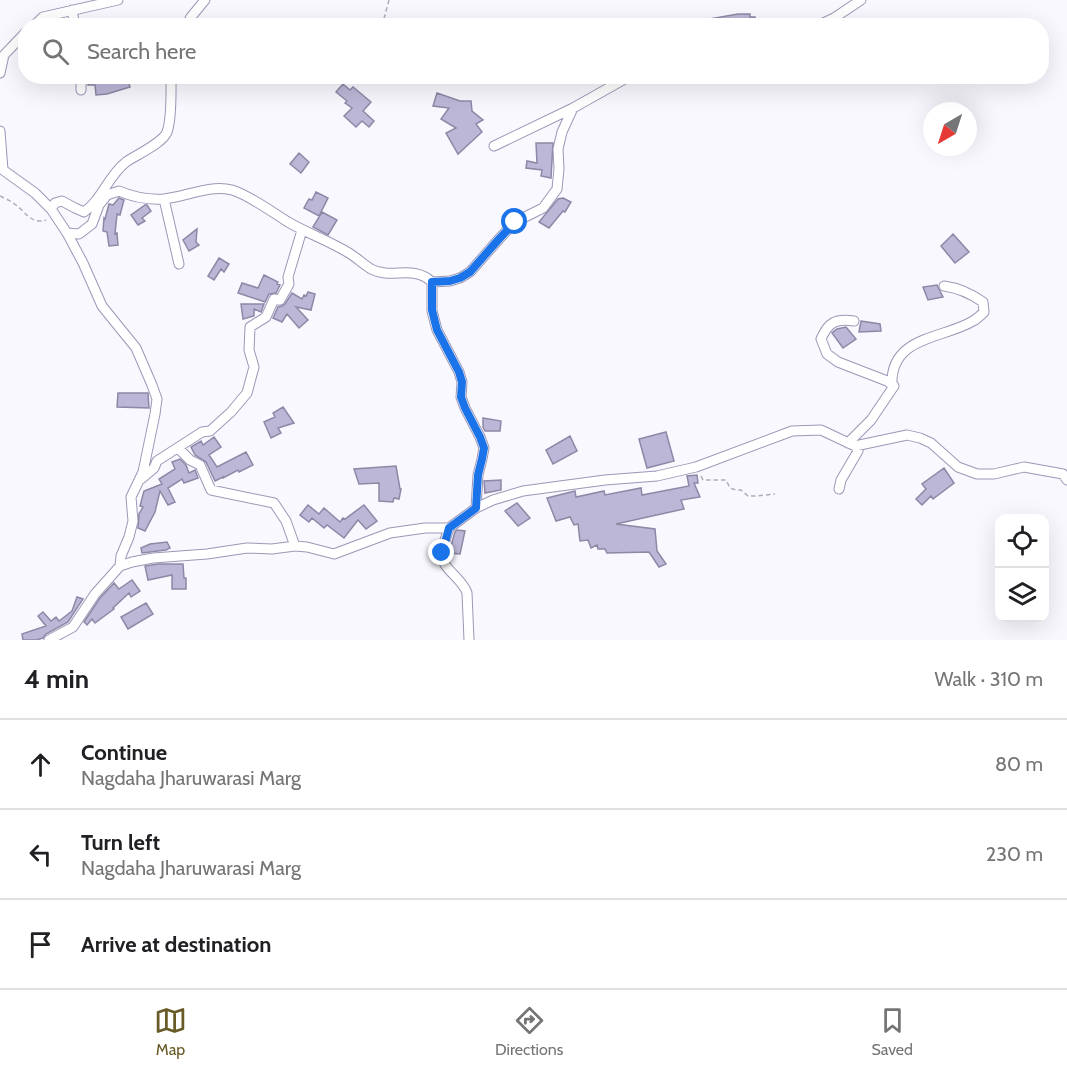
<!DOCTYPE html>
<html lang="en">
<head>
<meta charset="utf-8">
<style>
	body { margin:0; font-family:Cabin,sans-serif; background:#f2f2f2; color:#202124 }
	.controls { position:absolute; right:18px; bottom:18px; display:grid; overflow:hidden; border-radius:12px; box-shadow:0 6px 24px #0002 }
	.controls button { width:54px; height:54px; display:grid; place-items:center; padding:0; border:0; border-bottom:2px solid #e0e0e0; background:#fff; color:#202124; font:30px sans-serif }
	.compass { position:absolute; left:923px; top:102px; width:54px; height:54px; border-radius:50%; background:#fff; box-shadow:0 6px 24px #0002; rotate:219deg }
	.stop { position:absolute; width:18px; height:18px; margin:-14px; border:4px solid #1a73e8; border-radius:50%; background:#fff }
	.stop.end { background:#1a73e8; border-color:#fff; box-shadow:0 2px 6px #0008 }
	.list { margin:0; padding:0; list-style:none }
	h2 { display:flex; justify-content:space-between; align-items:center; height:78px; margin:0; padding:0 24px; font-size:26px }
	h2 small { font-size:20px; font-weight:400; color:#757577 }
	.list li { display:grid; grid-template-columns:39px 1fr auto; gap:18px; align-items:center; box-sizing:border-box; height:90px; padding:0 24px; border-top:2px solid #e0e0e0 }
	.list b { display:block; font-size:22px; white-space:nowrap }
	.list p { margin:0; font-size:20px; white-space:nowrap; color:#757577 }
	.list em { font-size:20px; font-style:normal; color:#757577 }
	.icon { flex:none; width:33px; height:33px; fill:none; stroke:currentColor; stroke-width:2; stroke-linecap:round; stroke-linejoin:round }
	.map { position:relative; flex:none; width:1067px; height:640px; overflow:hidden }
	.search { position:absolute; background:#fff; box-shadow:0 6px 24px #0002; left:18px; right:18px; top:18px; height:66px; display:flex; align-items:center; gap:15px; box-sizing:border-box; padding:0 21px; border-radius:24px; color:#757577; font-size:22px }
	.sheet { height:348px; background:#fff }
	nav { display:flex; justify-content:space-around; align-items:center; box-sizing:border-box; height:84px; border-top:2px solid #e0e0e0; background:#fff; font-size:16px; color:#757577 }
	nav a { display:grid; justify-items:center; gap:3px }
	nav .on { color:#685b28 }
	.map>svg:first-child { display:block }
</style>
</head>
<body>
<div class="map">
<svg width="1067" height="640" viewBox="0 0 1067 640">
	<rect width="100%" height="100%" fill="#f9f8ff"/>
	<path fill="#bcb7d7" stroke="#8d88a6" stroke-width="1.5" d="M738,14h12v3h5l1,9h-46l-1,-7z
		M88,76h19v4l11,-3 1,2 8,-3 3,11 -23,7 -11,1 -1,-10h-7z
		M343,84l7,6 3,-3 18,15 -8,9 11,10 -5,6 -7,-6 -6,6 -12,-11 8,-8 -7,-5 2,-2 -11,-9z
		M437,93l23,8h11l1,10 11,9 -7,4 6,8 -24,22 -12,-21 10,-5 -15,-9 8,-11 -16,-2z
		M536,143h17l-2,35 -10,-2 1,-6 -16,-2 1,-7 10,2z
		M299,153l10,9 -8,11 -11,-9z
		M316,192l12,6 -9,18 -15,-8 5,-9 3,1z
		M119,198l5,2 -4,15 -3,-1 -2,20 2,-1 1,12 -9,1 -2,-14 -4,-1 1,-13 1,1 4,-15 4,1z
		M563,198l8,4 -6,10 -2,-1 -14,17 -10,-6 19,-23z
		M145,205h2l4,6 -9,7 3,3 -7,4 -7,-10z
		M322,212l15,8 -9,15 -15,-8z
		M197,229l-1,13 3,3 -10,6 -6,-11z
		M953,234l16,18 -14,11 -14,-17z
		M219,258l10,6 -5,8 -3,-3 -7,11 -6,-4z
		M264,275l14,7 -1,2 3,1 -4,8 -7,1 -4,8 -27,-9 4,-10 16,5z
		M937,285l6,12 -15,3 -5,-13z
		M308,292l7,2 -4,16 -15,-3 12,13 -9,8 -12,-14 -5,8 -9,-4 5,-11 4,-1 3,-2 7,-11 10,6 2,-4 2,1z
		M241,304h23l-3,8 -7,-3v7l-11,3z
		M861,321l19,3 1,7 -22,1z
		M846,327l10,12 -13,9 -11,-15 5,-4z
		M118,393h30l1,15 -32,-1z
		M283,407l11,16 -16,5 3,5 -10,5 -7,-16 11,-5 -2,-4z
		M483,418l18,3 -1,10h-15l-2,-4z
		M666,432l8,29 -27,7 -8,-29z
		M570,436l7,15 -24,13 -7,-14z
		M214,437l7,10 -12,8 8,12 29,-15 7,13 -14,7 -1,-2 -15,8v-1l-8,4 -9,-19 -11,-7 -4,-8 10,-6 2,4z
		M180,459l6,6 3,8 6,-3 3,8 -14,5 -2,-4 -14,9 7,14 -7,3 -8,-14 -5,21 -10,19 -7,-3 1,-14 4,-7 -3,-1 4,-15 18,-7 -3,-5 16,-10 -3,-7z
		M396,466l4,23h1l-2,10 -5,-1 -1,4 -14,-1v-18l-20,1 -5,-15z
		M944,468l10,15 -21,16 -2,-3 -9,9 -6,-6 10,-10 -4,-5z
		M697,475l1,8h-4l6,14 -19,3 3,9 -68,15 39,5 2,22 9,13 -7,3 -10,-15 -42,1 -2,-4h-7l-1,-4 -6,3 -3,-8 -8,1 -2,-17 -4,1 -4,-8 -14,4 -9,-23 28,-7 1,6 28,-6 1,4 36,-7 1,7 47,-9 -2,-10z
		M501,480v10l-16,3 -1,-12z
		M517,503l13,15 -12,8 -13,-15z
		M308,505l11,9 5,-6 16,14 3,-4 2,1 19,-14 13,16 -11,8 -8,-9 -14,18 -17,-13 -3,3 -12,-10 -3,4 -9,-7z
		M457,530l8,1 -5,23 -11,-1 6,-21z
		M167,542l3,6 -4,2 -24,3 -1,-5 9,-4z
		M158,564h25l1,14h2v11h-14v-14l-24,5 -3,-14z
		M132,580l8,11 -9,6 -2,-4 -16,15 1,1 -19,14 -3,-4 -5,6 -3,-3 16,-24 14,-15 5,6z
		M77,597l6,2 -15,23 -22,12 -3,4 -7,2h-13l-1,-6 24,-8 -8,-10 5,-4 8,9 5,-4 3,4 13,-10z
		M146,603l7,11 -25,15 -7,-12z"/>
	<g fill="none" stroke-linecap="round" stroke-linejoin="round">
		<g stroke="#9c97b6" stroke-width="11">
			<path id="minor" d="M72,10l3,16
				M34,26l9,-9 75,-17
				M186,26l5,-9 14,-17
				M817,26l17,-8 27,-18
				M0,73l4,-18 22,-23
				M81,76v14
				M0,131l3,39
				M494,146l79,-38
				M0,165l3,5 32,23 16,16 16,24 12,1 13,-10 7,-19 8,-10 12,-4c14,6 30,9 45,8 22,-2 46,-15 68,-9 17,5 40,22 56,32 19,11 41,19 61,31 8,5 14,11 22,16 21,11 42,-5 61,13
				M164,199l15,65
				M51,209l4,-6 7,-2 13,7 9,4c18,-12 24,-36 42,-50 10,-7 37,-19 41,-30 5,-13 4,-40 4,-56
				M67,233l16,30 19,43 34,42 16,37 5,14 -2,15 -12,58 -12,25 2,24 -4,16 -8,19 -1,10
				M432,282l18,-1 10,-3 10,-6 29,-33 16,-17 28,-14 14,-19 2,-20 -1,-20 4,-17 11,-24 57,-32
				M432,282v29l5,19 22,42 3,10 -1,15 4,11 15,29 4,11 -2,11 -4,16 -2,33
				M892,385c-2,-49 51,-46 81,-64 4,-2 8,-6 11,-9l-1,-10c-13,-9 -24,-14 -39,-16
				M848,443l23,-23 23,-34 -7,-5 -49,-19 -11,-8 -6,-15c7,-16 14,-21 33,-18
				M178,448l12,12 10,5 11,25 63,13 12,18 9,25
				M141,479l13,-11 3,-7 45,-29 8,-1 21,-19 16,-19 7,-26 -5,-17 1,-23 16,-10 8,-18 6,1 9,-16 -1,-7 14,-47
				M839,489l2,-9 17,-29 -3,-5
				M49,640l24,-13 22,-33 25,-28 12,-4 21,-4 54,-4 40,-6 25,1 23,-3 12,1 27,7 56,-21 35,-5h24
				M469,640l-2,-47c-5,-16 -27,-24 -25,-41 1,-8 5,-17 7,-24l27,-20 17,-8 30,-9 82,-11 52,-4 39,-9 96,-36 29,-1 34,16 52,-11 13,3 11,5 27,24 19,7h17l30,-7 39,7 4,6"/>
		</g>
		<path stroke="#aeacb6" stroke-width="1.5" stroke-dasharray="4.5 3" stroke-linecap="butt" d="M382,26l7,-26
			M0,196c4,2 9,4 13,7 12,7 17,22 33,17
			M701,476l2,4h23l4,8 6,2h5l7,6h9l18,-2"/>
		<use href="#minor" stroke="#fff" stroke-width="9"/>
	</g>
	<g fill="none" stroke-linecap="round" stroke-linejoin="round">
		<path stroke="#1a73e8" stroke-width="8" d="M442,553l7,-25 27,-20 2,-33 4,-16 2,-11 -4,-11 -15,-29 -4,-11 1,-15 -3,-10 -22,-42 -5,-20v-28l18,-1 10,-3 10,-6 29,-33 16,-17"/>
	</g>
</svg>
<div class="controls">
<button><svg class="icon" aria-label="locate" viewBox="0 0 24 24"><circle cx="12" cy="12" r="6"/><path d="M12 2v4M12 18v4M2 12h4M18 12h4"/></svg></button>
<button><svg class="icon" aria-label="layers" viewBox="0 0 24 24"><path d="M12 4l9 5-9 5-9-5zM3 14l9 5 9-5"/></svg></button>
</div>
<svg class="compass" viewBox="-18 -18 36 36"><path d="M0-13l5 13h-10z" fill="#e53935"/><path d="M0 13l5-13h-10z" fill="#757577"/></svg>
<div class="stop" style="left:515px;top:222px"></div>
<div class="stop end" style="left:442px;top:553px"></div>
<div class="search"><svg class="icon" aria-label="search" viewBox="0 0 24 24"><circle cx="10" cy="10" r="6"/><path d="M15 15l6 6"/></svg>Search here</div>
</div>
<section class="sheet">
<h2>4 min<small>Walk · 310 m</small></h2>
<ul class="list">
<li><svg class="icon" aria-label="ahead" viewBox="0 0 24 24"><path d="M12 20V5M6 11l6-6 6 6"/></svg><div><b>Continue</b><p>Nagdaha Jharuwarasi Marg</p></div><em>80 m</em></li>
<li><svg class="icon" aria-label="left" viewBox="0 0 24 24"><path d="M17 20v-9H6M10 6l-5 5 5 5"/></svg><div><b>Turn left</b><p>Nagdaha Jharuwarasi Marg</p></div><em>230 m</em></li>
<li><svg class="icon" aria-label="arrive" viewBox="0 0 24 24"><path d="M6 21V4h12l-3 4 3 4H6"/></svg><div><b>Arrive at destination</b></div></li>
</ul>
</section>
<nav>
<a class="on"><svg class="icon" aria-label="map" viewBox="0 0 24 24"><path d="M3 6l6-2 6 2 6-2v14l-6 2-6-2-6 2zM9 4v14M15 6v14"/></svg>Map</a>
<a><svg class="icon" aria-label="directions" viewBox="0 0 24 24"><path d="M12 3l9 9-9 9-9-9zM9 14v-3h6M13 9l2 2-2 2"/></svg>Directions</a>
<a><svg class="icon" aria-label="saved" viewBox="0 0 24 24"><path d="M7 4h10v16l-5-4-5 4z"/></svg>Saved</a>
</nav>
</body>
</html>
